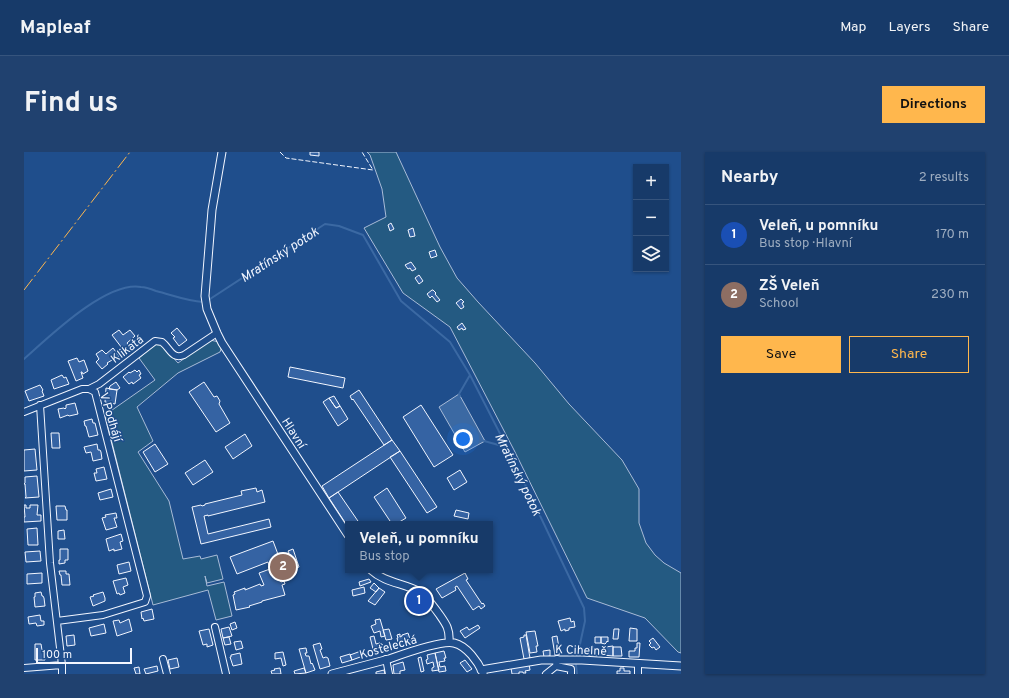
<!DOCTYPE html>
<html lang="en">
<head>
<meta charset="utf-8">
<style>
	body { margin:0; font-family:Overpass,sans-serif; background:#20416f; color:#f1f3f6 }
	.controls { position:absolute; right:12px; top:12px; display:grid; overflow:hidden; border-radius:0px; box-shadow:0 1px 3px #0004 }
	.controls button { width:36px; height:36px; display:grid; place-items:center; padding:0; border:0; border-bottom:1px solid #36547d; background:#173a69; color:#f1f3f6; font:20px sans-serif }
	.scale { position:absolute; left:12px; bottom:10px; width:96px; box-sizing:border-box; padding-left:4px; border:2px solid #f2f6ff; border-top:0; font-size:11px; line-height:14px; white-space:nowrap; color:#f2f6ff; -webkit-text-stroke:3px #1f4e8c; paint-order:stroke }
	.you { position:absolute; left:439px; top:287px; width:14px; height:14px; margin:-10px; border:3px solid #fff; border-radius:50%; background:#1a73e8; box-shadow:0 0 0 6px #1a73e833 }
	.badge { display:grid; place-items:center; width:26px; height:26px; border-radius:50%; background:#ffb74d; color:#fff; font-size:13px; font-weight:700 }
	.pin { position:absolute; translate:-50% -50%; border:2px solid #fff; box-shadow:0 1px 4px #0006 }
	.popup { position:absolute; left:321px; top:369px; width:148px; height:52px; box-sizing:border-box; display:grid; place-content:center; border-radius:0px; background:#173a69; filter:drop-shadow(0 1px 3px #0005); font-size:13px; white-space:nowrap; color:#9eadc0 }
	.popup b { font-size:15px; color:#f1f3f6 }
	.popup::after { content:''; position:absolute; left:50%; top:100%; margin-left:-8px; border:8px solid transparent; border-top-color:#173a69 }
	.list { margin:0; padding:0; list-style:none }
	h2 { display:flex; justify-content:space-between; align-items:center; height:52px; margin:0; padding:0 16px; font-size:17px }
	h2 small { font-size:13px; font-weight:400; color:#9eadc0 }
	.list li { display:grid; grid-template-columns:26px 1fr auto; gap:12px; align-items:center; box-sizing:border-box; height:60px; padding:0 16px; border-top:1px solid #36547d }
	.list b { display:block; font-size:15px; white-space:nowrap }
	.list p { margin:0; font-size:13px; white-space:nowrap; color:#9eadc0 }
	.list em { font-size:13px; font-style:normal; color:#9eadc0 }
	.actions { display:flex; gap:8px; padding:12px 16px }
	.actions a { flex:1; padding:9px 0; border:1px solid #ffb74d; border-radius:0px; text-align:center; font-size:14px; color:#ffb74d }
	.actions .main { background:#ffb74d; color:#111 }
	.icon { flex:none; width:22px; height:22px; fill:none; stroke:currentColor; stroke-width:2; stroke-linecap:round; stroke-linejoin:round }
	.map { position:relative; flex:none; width:657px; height:522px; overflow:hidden; border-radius:0px }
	header { display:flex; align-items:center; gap:24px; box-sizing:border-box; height:56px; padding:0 20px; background:#173a69; border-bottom:1px solid #36547d }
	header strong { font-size:19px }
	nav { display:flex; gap:22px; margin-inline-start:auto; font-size:14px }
	.intro { display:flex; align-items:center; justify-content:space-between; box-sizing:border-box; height:96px; padding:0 24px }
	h1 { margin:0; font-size:28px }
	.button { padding:10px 18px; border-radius:0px; background:#ffb74d; color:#111; font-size:14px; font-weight:700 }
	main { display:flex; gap:24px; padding:0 24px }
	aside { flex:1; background:#173a69; border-radius:0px; box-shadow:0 1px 3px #0004 }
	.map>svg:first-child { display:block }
</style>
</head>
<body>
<header>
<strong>Mapleaf</strong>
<nav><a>Map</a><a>Layers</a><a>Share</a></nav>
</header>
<div class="intro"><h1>Find us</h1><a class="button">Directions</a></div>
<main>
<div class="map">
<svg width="657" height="522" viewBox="0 0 657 522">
	<rect width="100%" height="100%" fill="#1f4e8c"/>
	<path fill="#245a82" stroke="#a8bbd7" d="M343,0h29l44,95 17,31 21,24 57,61 34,41 53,56 17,29v34l7,20 9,12 9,8 17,10v80l-3,-1 -33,-34 -58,-20 -73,-148 -64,-123 -47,-34 -39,-65 22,-11 -4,-28 -12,-34z
		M186,188l9,2 2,7 -1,3 -42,21 -41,34 16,34 -15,11 31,49 14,58 17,-3 1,3 16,-4 6,24 -16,4 -2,-7 2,10 17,-4 8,34 -16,4 -8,-30 -55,15 -48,-190 50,-35 -16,-22 18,-15 5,2 16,18z"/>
	<path fill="#3b69a3" stroke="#a8bbd7" d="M435,242l26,47 -20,11 -26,-45z"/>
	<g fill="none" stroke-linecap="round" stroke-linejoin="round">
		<path stroke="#3b69a3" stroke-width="2" d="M183,149l118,-77 14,2 24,9 38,66 49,41 20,33 42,82 72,151 1,13 -8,37
			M0,207c25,-22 82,-78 117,-72 5,0 10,2 15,4 16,4 31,10 47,11
			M436,244l-1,-2 11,-19
			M460,289l22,6
			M552,513l1,9"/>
	</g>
	<path fill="#3563a3" stroke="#f2f6ff" d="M286,0h9v4l-9,-1z
		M367,71l3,6 -4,2 -2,-6z
		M389,76l2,8 -5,1 -2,-7z
		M411,98l2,6 -6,2 -2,-6z
		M387,110l5,7 -4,2 -2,-3 -2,1 -3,-4z
		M395,123l4,6 -4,3 -4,-6z
		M409,138l3,3 -1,1 5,6 -3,2 -5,-6 -2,2 -3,-4 5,-4z
		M437,147l3,3 -2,1 2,4 -3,2 -5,-6z
		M438,171l4,6 -3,1 -1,-2 -3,2 -2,-3z
		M153,176l10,12 -8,6 -6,-8 2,-1 -4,-4z
		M95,178l4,5 7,-5 5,6 -8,7 4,5 -6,4 -13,-17z
		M89,196l6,8 -12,7 1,1 -6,5 -6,-7 3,-3 -3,-5 6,-4 4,4z
		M53,206l2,4 5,-2 4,11 -5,3 -1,-2h-1l2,6 -7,3 -8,-20z
		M266,215l55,11 -2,10 -55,-11z
		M111,218l2,2 2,-2 2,4 -2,1 2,3 -8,6 -1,-2 -3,2 -6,-7 6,-5 1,1z
		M38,223l2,3 2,-1 3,7 -15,5 -3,-9z
		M92,230l4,6 -3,2 -8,-1 1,-3z
		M180,230l10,15 3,-1 3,5 -1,3 11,19 -14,9 -27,-40z
		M16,233l3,5 -1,1 2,5 -15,5 -4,-10z
		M82,236l11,2 -2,14 -10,-2z
		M335,238l33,50 -8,5 -31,-46 -1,1 -2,-4z
		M310,244l6,10 -4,2 -7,-10z
		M305,246l7,10 4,-2 8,13 -10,7 -15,-24z
		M51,251l3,11 -9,2 -1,-1 -8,3 -2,-9 6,-1 1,1 1,-1v-3z
		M397,253l32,50 -19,12 -31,-50z
		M68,267l1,4h2l3,12 -9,2 -3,-11h-1l-1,-5z
		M27,281h8l1,15h-8z
		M221,282l7,12 -19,13 -8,-12z
		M368,288l8,11 -71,47 -7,-12z
		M73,292l1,6h2l1,2 1,7 -9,2 -2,-9 -5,1 -2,-6z
		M131,292l13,20 -13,8 -12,-20z
		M11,297l2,21 -13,1v-21z
		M376,299l37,56 -10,6 -37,-56z
		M181,308l8,12 -20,13 -8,-12z
		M80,315l3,12 -11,2 -2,-8h3l-1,-4z
		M436,318l7,12 -13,8 -7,-12z
		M13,324l2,21 -14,1 1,-1 -1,-13h-1l1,-1v-6z
		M232,336l1,4 5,-2 3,12 -57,14v-1l-4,1 4,18 61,-15 2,8 -70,17 -9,-37 9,-2 1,1 3,-1v-1l37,-9 -1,-4z
		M363,336l19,30 -10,6h-4l-18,-27z
		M87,337l2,8 -13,3 -2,-7z
		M314,340l22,32h-12v3l-19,-29z
		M0,353h2v3h4v-3h8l-1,10h4v6l-17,1v-5h1z
		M32,354h9l1,4h1v10h-10z
		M432,358l13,3 -1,6 -14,-3z
		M92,361l1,5h-3l3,9 -11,3 -4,-12 4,-1 -1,-2z
		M13,376l1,17h-10l-1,-16z
		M40,378l1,9h-7v-8z
		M97,382l2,7 -3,1 2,7 -8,2v-2l-5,2 -3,-12z
		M249,389l6,16 10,-4 -1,-2 5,-2 6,18 -20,8 1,2 3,-2 1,4 -4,2 1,1 3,-1 1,3 -3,1 3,10 -23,6v1l-13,4 1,1 -14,3 -3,-15 2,-1 -1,-2 11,-4v2l15,-6 1,2 3,-1 -5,-12 11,-4 -2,-7 -31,12 -7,-17z
		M36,397h8v11h-3v3l-6,1v-4h1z
		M16,399l1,10 -15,1 -1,-10z
		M105,410l2,9 -12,3 -2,-9z
		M35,419h7v3h3l1,11h-8l-1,-10h-1z
		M18,421v10l-15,1v-10z
		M441,421l3,6 -2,1 16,24 1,-1 2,3 -4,3 -2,-3 -6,4 -16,-24 -2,1 1,3 -14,8 -6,-9z
		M102,426l2,7 -5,2 2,6 -5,2 -1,-2 -2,1 -4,-13z
		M345,427l2,3 -11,4 -1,-4z
		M350,431l5,5 -3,4 -6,-4z
		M340,435l1,6 -12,3 -1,-6z
		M355,436l6,4 -10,13 -7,-4z
		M17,440l1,4h1l1,2 1,8 -10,1 -1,-10h1v-4z
		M79,440l2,6v3l-12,5 -3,-9 4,-1 -1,-1z
		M128,457l2,10 -10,2 -1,-3 -1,1 -1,-7z
		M16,463l1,6h3v4l-7,1 -1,-3 -7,1 -1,-7z
		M546,466l1,4 3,-1 1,6 -6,1v2l-4,1v-2l-4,2 -3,-10z
		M105,467l3,12 -15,5 -4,-15 6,-1 1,3z
		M356,467l5,17 -4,1 -1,-6 -6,2 -3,-7 5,-2 -1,-4z
		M211,470l2,6 -5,2 -2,-6z
		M80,472l2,9 -15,3 -2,-8z
		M454,473l2,3 -15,10 -5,-7 7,-4 2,3z
		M205,475l3,9 -9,2 -2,-9z
		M606,476l7,1v12h-8z
		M185,477l4,16 -6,2v-3l-4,1 -4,-14z
		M365,477l3,10 -6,1 -3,-10z
		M590,477h5l-1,10h-5z
		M511,479l3,15h-2l1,6 -7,1 -4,-21z
		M384,481l3,9 -12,4 -2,-8h1l-1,-3 3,-1v3l2,-1v-1z
		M50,483l1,10 -8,1 -1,-10z
		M500,483h2l4,23 -6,1 -4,-21 4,-1z
		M350,484l2,8 4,-1 1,1h1l2,6 -10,3 -4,-16z
		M533,484l3,18 -5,1 -3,-18z
		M205,485l2,7 -6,1 -2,-7z
		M571,485h6v6h-6z
		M577,485h7v5l-1,-1 -1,2 -1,1 -4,-1z
		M629,486l7,9 -4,3 -2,-3 -2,1 -3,-3 2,-2 -2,-2z
		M217,489l2,7 -7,2 -2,-8z
		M296,491l2,6 -2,1 3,8 3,-1 2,1 2,8 -10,3 -7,-24z
		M613,491h3l-1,14h-10v-6h6v-3h2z
		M11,492h6l1,6h3v10h-10z
		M589,494v10l-10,-1 1,-7 1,-1z
		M566,495h4v2h6v6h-12z
		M589,495h8l1,9h-9z
		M282,496l1,5h-2l1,3h3l2,8 1,-1 1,2 2,5 -9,3 -7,-24z
		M526,498v6l-6,1 -1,-6z
		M337,499l2,5 -11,4 -2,-5z
		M420,499l2,7h-2l1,3 -6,1 1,5 5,-1 1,5 -7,1 -4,-19z
		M259,500l3,13 -3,1 -2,-8 -6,1v-6z
		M216,501l2,11 -9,2 -3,-9h1v-2z
		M411,501l4,17 -7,1v-3l2,-1 -1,-5 -6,2 -1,-4 2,-1 -1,-4z
		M326,502l2,6 -10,3 -2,-6z
		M397,505l3,14 -3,1 -3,-14z
		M153,506l2,9 -9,2 -2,-9z
		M441,508l7,9 -5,3 -7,-9z
		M379,510l2,8 -5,1v3h-6l-1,-9z
		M505,512l1,6 -5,1 1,2h-3v-1h-4v2h-7l-1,-6z
		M133,514l1,5 -12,3 -2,-5z
		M115,515l1,7h-4l-2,-6z
		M256,516l1,6h-9l-1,-3 4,-1 -1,-1z
		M280,516l2,5 -11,1 -1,-3z
		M596,516h4v3h6v3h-13v-3h3z
		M360,518l1,4h-9v-2z"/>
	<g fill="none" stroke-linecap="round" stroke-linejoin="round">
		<g stroke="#f2f6ff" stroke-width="8">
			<path id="minor" d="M65,237l10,-5 56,-43 7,1c8,6 10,18 22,13l33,-22
				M16,253l10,158 12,102v9
				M0,260l58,-23h7l6,3 52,204 -2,6 -42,13 -46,6
				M191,475l11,47
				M139,507l4,15
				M362,507l3,15
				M533,507l-1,7 15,3v5
				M0,516l38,-3
				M522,522l10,-8
				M614,522v-11"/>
		</g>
		<g stroke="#f2f6ff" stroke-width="9">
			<path id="tertiary" d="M198,0l-10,58 -7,86 2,13 10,24 5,10 126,192
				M347,418c14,13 33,13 49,22 7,5 13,14 19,22 7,10 11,15 10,28
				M457,518l60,-10h41l99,6
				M308,522c19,-5 38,-10 57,-15 14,-5 52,-19 65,-16 13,3 24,19 29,30"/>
		</g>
		<use href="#minor" stroke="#1f4e8c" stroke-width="6"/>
		<use href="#tertiary" stroke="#1f4e8c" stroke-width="7"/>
		<path stroke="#f2f6ff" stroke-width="1" stroke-dasharray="5 2" stroke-linecap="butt" d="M256,0l6,6 87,12 -11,-18"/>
		<path stroke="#ffb74d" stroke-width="1" stroke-dasharray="14 3 2 3" stroke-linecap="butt" d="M0,138l106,-138"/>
	</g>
	<g text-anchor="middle" stroke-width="3" stroke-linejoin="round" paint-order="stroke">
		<g font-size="12" fill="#f2f6ff" stroke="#1f4e8c">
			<text transform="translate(103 197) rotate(-37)" y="4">Klikatá</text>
			<text transform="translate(87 265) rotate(73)" y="4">V Podhájí</text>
			<text transform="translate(270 281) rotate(57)" y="4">Hlavní</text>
			<text transform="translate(364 495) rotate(-16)" y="4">Kostelecká</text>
			<text transform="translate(557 498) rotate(2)" y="4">K Cihelně</text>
		</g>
		<g font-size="13" font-style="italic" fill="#f2f6ff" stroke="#1f4e8c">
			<text transform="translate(255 102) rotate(-33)" y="5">Mratínský potok</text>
			<text transform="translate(495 322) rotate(64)" y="5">Mratínský potok</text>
		</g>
	</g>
</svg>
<div class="controls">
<button>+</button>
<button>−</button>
<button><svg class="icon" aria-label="layers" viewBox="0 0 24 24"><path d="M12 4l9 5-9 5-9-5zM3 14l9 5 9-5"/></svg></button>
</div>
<div class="scale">100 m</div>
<div class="you"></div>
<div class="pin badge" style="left:395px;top:449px;background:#1a4fb4">1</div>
<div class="popup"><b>Veleň, u pomníku</b>Bus stop</div>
<div class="pin badge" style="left:259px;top:415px;background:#8d6e63">2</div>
</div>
<aside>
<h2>Nearby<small>2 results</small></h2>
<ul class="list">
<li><span class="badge" style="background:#1a4fb4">1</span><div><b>Veleň, u pomníku</b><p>Bus stop · Hlavní</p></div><em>170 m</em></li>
<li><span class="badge" style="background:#8d6e63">2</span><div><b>ZŠ Veleň</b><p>School</p></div><em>230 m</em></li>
</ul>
<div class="actions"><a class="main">Save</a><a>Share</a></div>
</aside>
</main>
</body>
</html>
